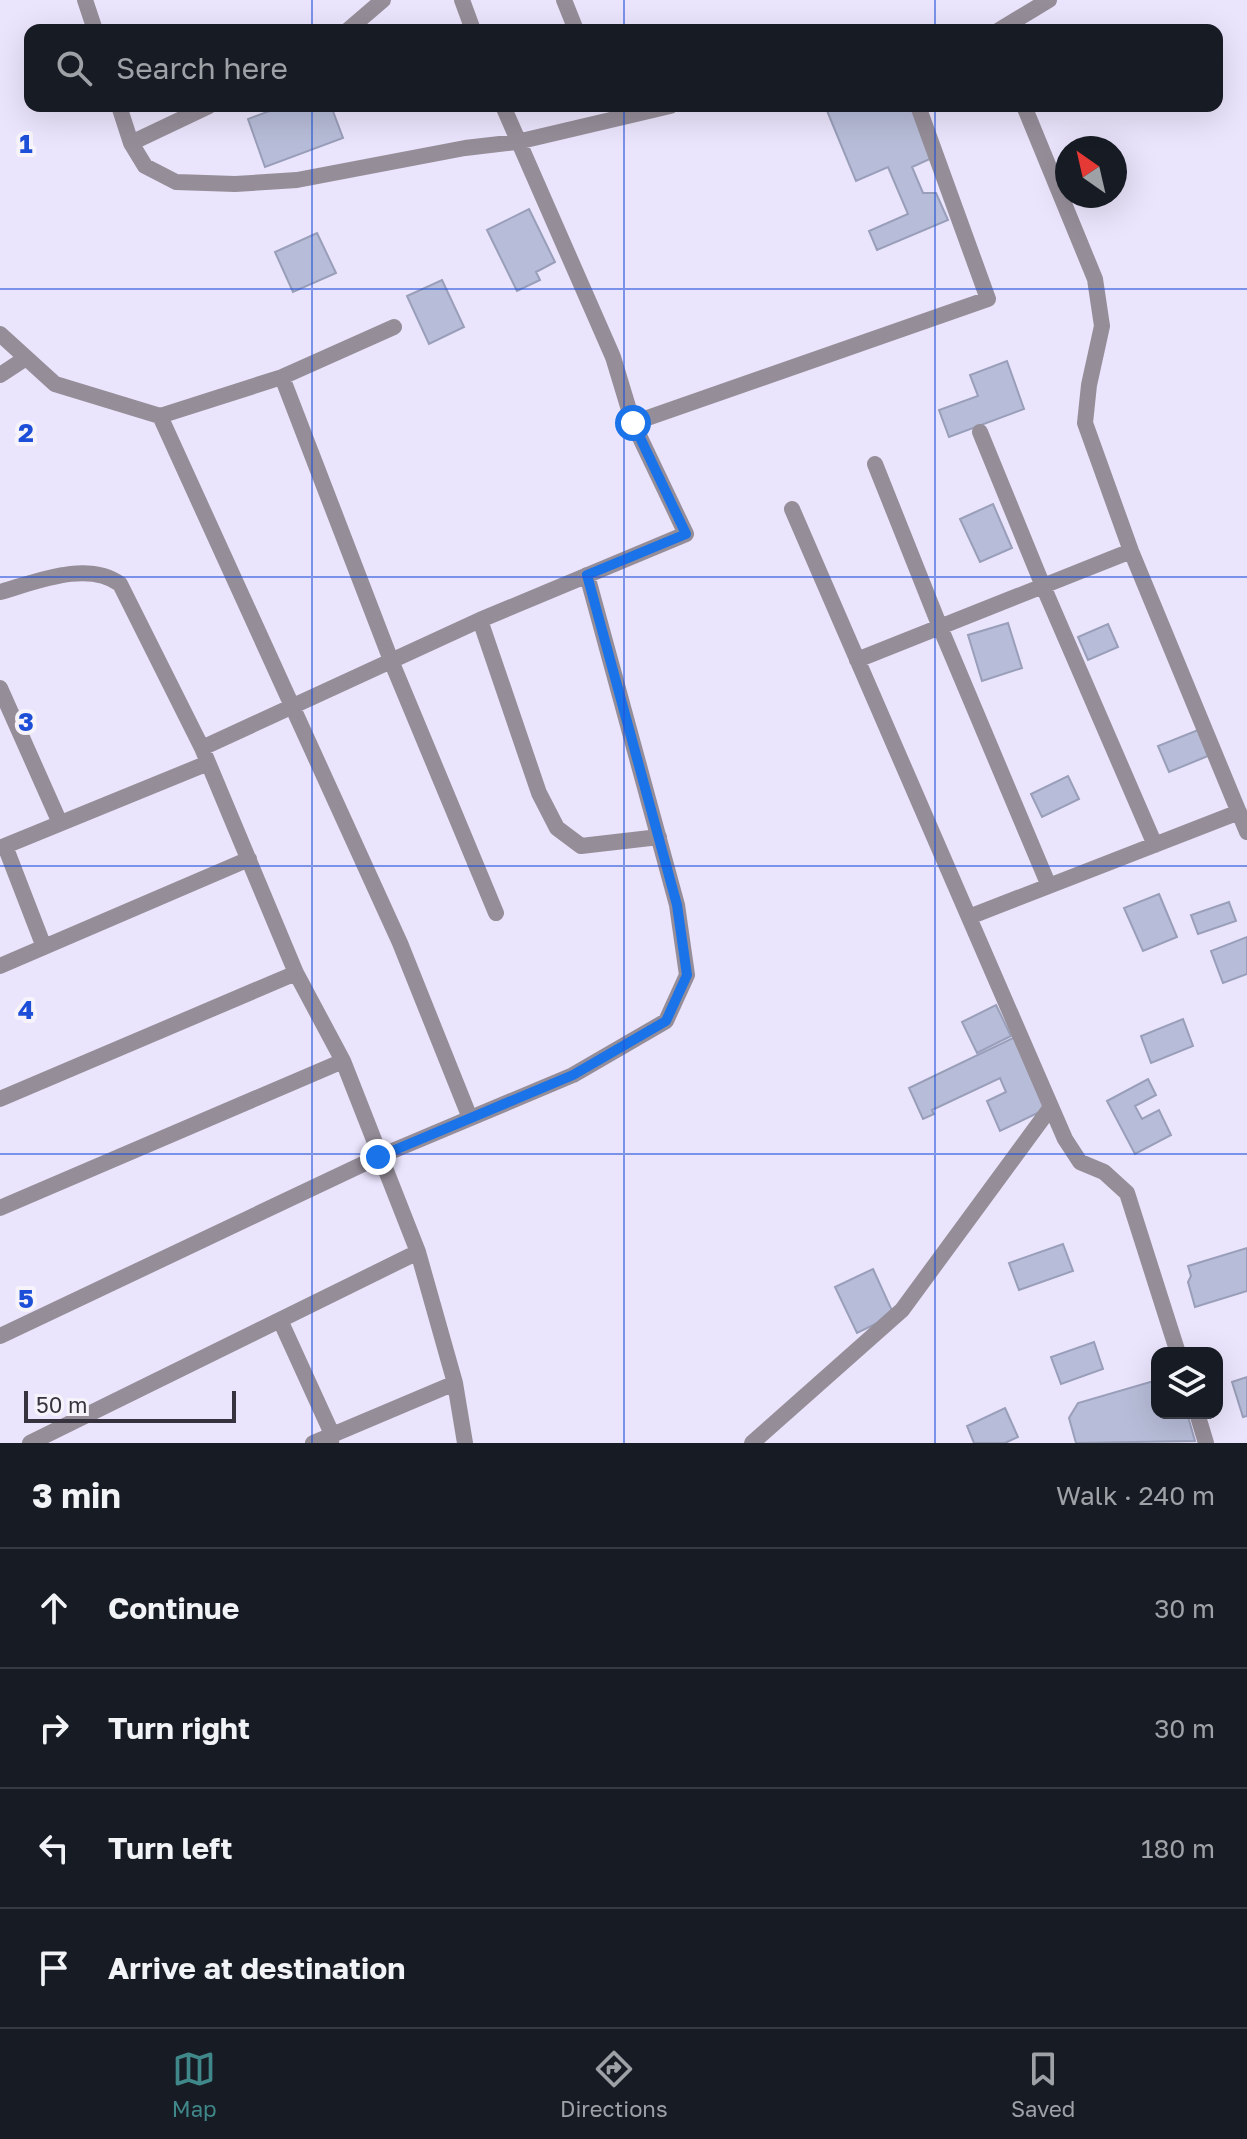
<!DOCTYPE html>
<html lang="en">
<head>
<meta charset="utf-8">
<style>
	body { margin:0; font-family:"Golos Text",sans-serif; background:#242831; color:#f1f3f6 }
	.controls { position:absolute; right:24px; bottom:24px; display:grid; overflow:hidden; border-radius:16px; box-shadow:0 8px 32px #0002 }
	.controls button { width:72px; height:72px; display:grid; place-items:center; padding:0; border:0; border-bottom:2px solid #363941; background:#171b24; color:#f1f3f6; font:40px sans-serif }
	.compass { position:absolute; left:1055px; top:136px; width:72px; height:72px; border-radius:50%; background:#171b24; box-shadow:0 8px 32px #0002; rotate:326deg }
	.scale { position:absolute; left:24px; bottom:20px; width:212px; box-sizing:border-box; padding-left:8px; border:4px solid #36333e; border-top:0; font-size:22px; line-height:28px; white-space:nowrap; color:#36333e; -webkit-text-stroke:6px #f6f4fa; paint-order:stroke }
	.stop { position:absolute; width:24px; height:24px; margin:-18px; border:6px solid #1a73e8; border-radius:50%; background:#fff }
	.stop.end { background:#1a73e8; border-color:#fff; box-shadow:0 2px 8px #0008 }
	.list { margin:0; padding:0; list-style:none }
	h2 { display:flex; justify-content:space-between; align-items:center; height:104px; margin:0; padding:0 32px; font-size:34px }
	h2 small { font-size:26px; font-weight:400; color:#9ea1a6 }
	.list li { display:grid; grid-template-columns:52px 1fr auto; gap:24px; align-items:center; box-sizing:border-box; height:120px; padding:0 32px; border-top:2px solid #363941 }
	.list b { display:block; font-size:30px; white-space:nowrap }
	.list em { font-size:26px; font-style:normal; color:#9ea1a6 }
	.icon { flex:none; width:44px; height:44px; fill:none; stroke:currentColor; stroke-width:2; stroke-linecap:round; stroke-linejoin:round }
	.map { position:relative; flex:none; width:1247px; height:1443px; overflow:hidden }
	.search { position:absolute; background:#171b24; box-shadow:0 8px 32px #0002; left:24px; right:24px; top:24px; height:88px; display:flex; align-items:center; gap:20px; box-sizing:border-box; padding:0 28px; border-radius:16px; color:#9ea1a6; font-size:30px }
	.sheet { height:584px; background:#171b24 }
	nav { display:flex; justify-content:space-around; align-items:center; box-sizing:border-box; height:112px; border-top:2px solid #363941; background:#171b24; font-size:22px; color:#9ea1a6 }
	nav a { display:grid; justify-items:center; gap:4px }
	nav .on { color:#3f8789 }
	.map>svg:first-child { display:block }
</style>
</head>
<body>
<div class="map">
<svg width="1247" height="1443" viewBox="0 0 1247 1443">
	<rect width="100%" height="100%" fill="#eae4fc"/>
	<path fill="#b7bcd8" stroke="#999eb9" stroke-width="2" d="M283,106h48l12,32 -78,29 -17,-48z
		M825,106h89l18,52 -20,9 11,26h13l12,27 -71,30 -8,-19 39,-17 -20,-47 -32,14z
		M529,209l26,53 -19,10 4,8 -23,11 -30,-61z
		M317,233l19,40 -43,19 -18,-40z
		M442,280l22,47 -35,17 -22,-48z
		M1007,361l17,48 -75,28 -10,-27 39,-14 -8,-21z
		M993,504l19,44 -32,14 -20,-43z
		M1008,623l14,45 -40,13 -14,-46z
		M1108,624l10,23 -30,13 -10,-23z
		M1198,730l10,26 -39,16 -11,-26z
		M1068,776l11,23 -37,18 -11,-23z
		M1159,894l18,43 -34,14 -19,-43z
		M1229,902l7,19 -38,13 -7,-19z
		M1247,937v37l-24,9 -12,-32z
		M996,1005l15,31 -34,17 -15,-31z
		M1183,1019l10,27 -42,17 -10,-27z
		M1015,1037l33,71 -48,23 -13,-30 19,-9 -6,-14 -68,32 2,4 -11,5 -14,-31z
		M1148,1079l8,16 -21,11 7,13 17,-9 12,25 -36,19 -28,-53z
		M1063,1244l10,27 -54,19 -10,-27z
		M1247,1248v43l-52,16 -7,-25 3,-6 -3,-10z
		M873,1269l21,46 -37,18 -22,-46z
		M1094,1342l9,27 -42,15 -10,-27z
		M1247,1377v39l-4,1 -11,-35z
		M1157,1380v33h30l8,28 -119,2 -7,-25 9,-15z
		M1005,1408l13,29 -13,6h-31l-7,-17z"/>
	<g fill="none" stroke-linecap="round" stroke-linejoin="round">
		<path stroke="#958d98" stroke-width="16" d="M85,0l10,30
			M462,0l11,30
			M564,0l12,30
			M348,30l35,-30
			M999,30l50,-30
			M119,106l12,37 14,23 31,16 59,2 62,-4 168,-32 52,-6 153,-36
			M503,106l110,251 20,66
			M1024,106l71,173 7,47 -13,59 -4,38 46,128 116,281
			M131,143l78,-37
			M394,327l-112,50 -122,39 240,527 70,175
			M0,334l55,50 105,32
			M0,375l26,-17
			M282,377l110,286 104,250
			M980,432l63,154 112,259
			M875,464l65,163 109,259
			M792,509l273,630 15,23 24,10 23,21 51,160
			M0,592c36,-10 87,-32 120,-8l82,164
			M480,620l59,173 18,35 24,18 78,-9
			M857,660l274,-109
			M0,688l60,135
			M5,846l39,101
			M0,848l208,-85
			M969,917l270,-105
			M0,966l249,-107
			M296,973l47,88 75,191 37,131 10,60
			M0,1099l296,-126 -94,-225 278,-128 206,-86 -53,-111 355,-124 -70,-193
			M0,1208l343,-147
			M280,1320l52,114 -1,9
			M0,1336l378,-179 195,-82 93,-54 21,-46 -10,-70 -90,-330
			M1197,1413l9,30
			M30,1443l388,-191
			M313,1443l142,-60
			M752,1443l150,-133 149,-203"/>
	</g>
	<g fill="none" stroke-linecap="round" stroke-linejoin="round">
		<path stroke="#1a73e8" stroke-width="10" d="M378,1157l195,-82 93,-54 21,-46 -10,-70 -90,-330 99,-41 -53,-111"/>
	</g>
	<path fill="none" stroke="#1d4ed8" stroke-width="2" stroke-opacity="0.55" d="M312,0v30M624,0v30M935,0v30M312,106v1337M624,106v1337M935,106v1337M0,289h1247M0,577h1247M0,866h1247M0,1154h1247"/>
	<g font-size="26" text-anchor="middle" font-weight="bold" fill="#1d4ed8" stroke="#f6f4fa" stroke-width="8" stroke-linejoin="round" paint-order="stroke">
		<text x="26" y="153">1</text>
		<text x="26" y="442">2</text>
		<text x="26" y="731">3</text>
		<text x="26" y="1019">4</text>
		<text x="26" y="1308">5</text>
	</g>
</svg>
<div class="controls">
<button><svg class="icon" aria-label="layers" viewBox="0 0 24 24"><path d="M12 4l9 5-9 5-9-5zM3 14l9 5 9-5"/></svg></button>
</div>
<svg class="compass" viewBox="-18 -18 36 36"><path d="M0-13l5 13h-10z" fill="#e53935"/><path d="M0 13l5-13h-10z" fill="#9ea1a6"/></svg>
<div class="scale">50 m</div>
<div class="stop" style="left:633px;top:423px"></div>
<div class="stop end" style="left:378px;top:1157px"></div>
<div class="search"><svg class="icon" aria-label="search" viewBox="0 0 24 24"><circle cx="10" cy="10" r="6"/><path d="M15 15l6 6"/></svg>Search here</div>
</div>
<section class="sheet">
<h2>3 min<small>Walk · 240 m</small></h2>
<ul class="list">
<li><svg class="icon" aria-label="ahead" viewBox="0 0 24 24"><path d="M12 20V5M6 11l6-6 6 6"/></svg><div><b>Continue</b></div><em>30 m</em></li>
<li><svg class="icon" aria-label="right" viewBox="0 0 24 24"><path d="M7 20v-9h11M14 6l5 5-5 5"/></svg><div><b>Turn right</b></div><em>30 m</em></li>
<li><svg class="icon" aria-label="left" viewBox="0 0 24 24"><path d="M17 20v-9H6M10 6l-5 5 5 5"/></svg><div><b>Turn left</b></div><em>180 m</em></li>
<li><svg class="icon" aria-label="arrive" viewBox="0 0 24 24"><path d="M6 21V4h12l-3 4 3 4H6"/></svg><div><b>Arrive at destination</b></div></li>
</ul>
</section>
<nav>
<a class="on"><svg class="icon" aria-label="map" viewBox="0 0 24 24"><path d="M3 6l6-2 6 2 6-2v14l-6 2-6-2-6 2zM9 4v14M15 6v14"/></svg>Map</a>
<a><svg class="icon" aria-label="directions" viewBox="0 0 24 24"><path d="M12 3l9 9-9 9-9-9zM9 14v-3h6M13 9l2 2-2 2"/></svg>Directions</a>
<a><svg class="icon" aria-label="saved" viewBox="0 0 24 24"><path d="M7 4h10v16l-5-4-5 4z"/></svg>Saved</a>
</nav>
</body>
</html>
